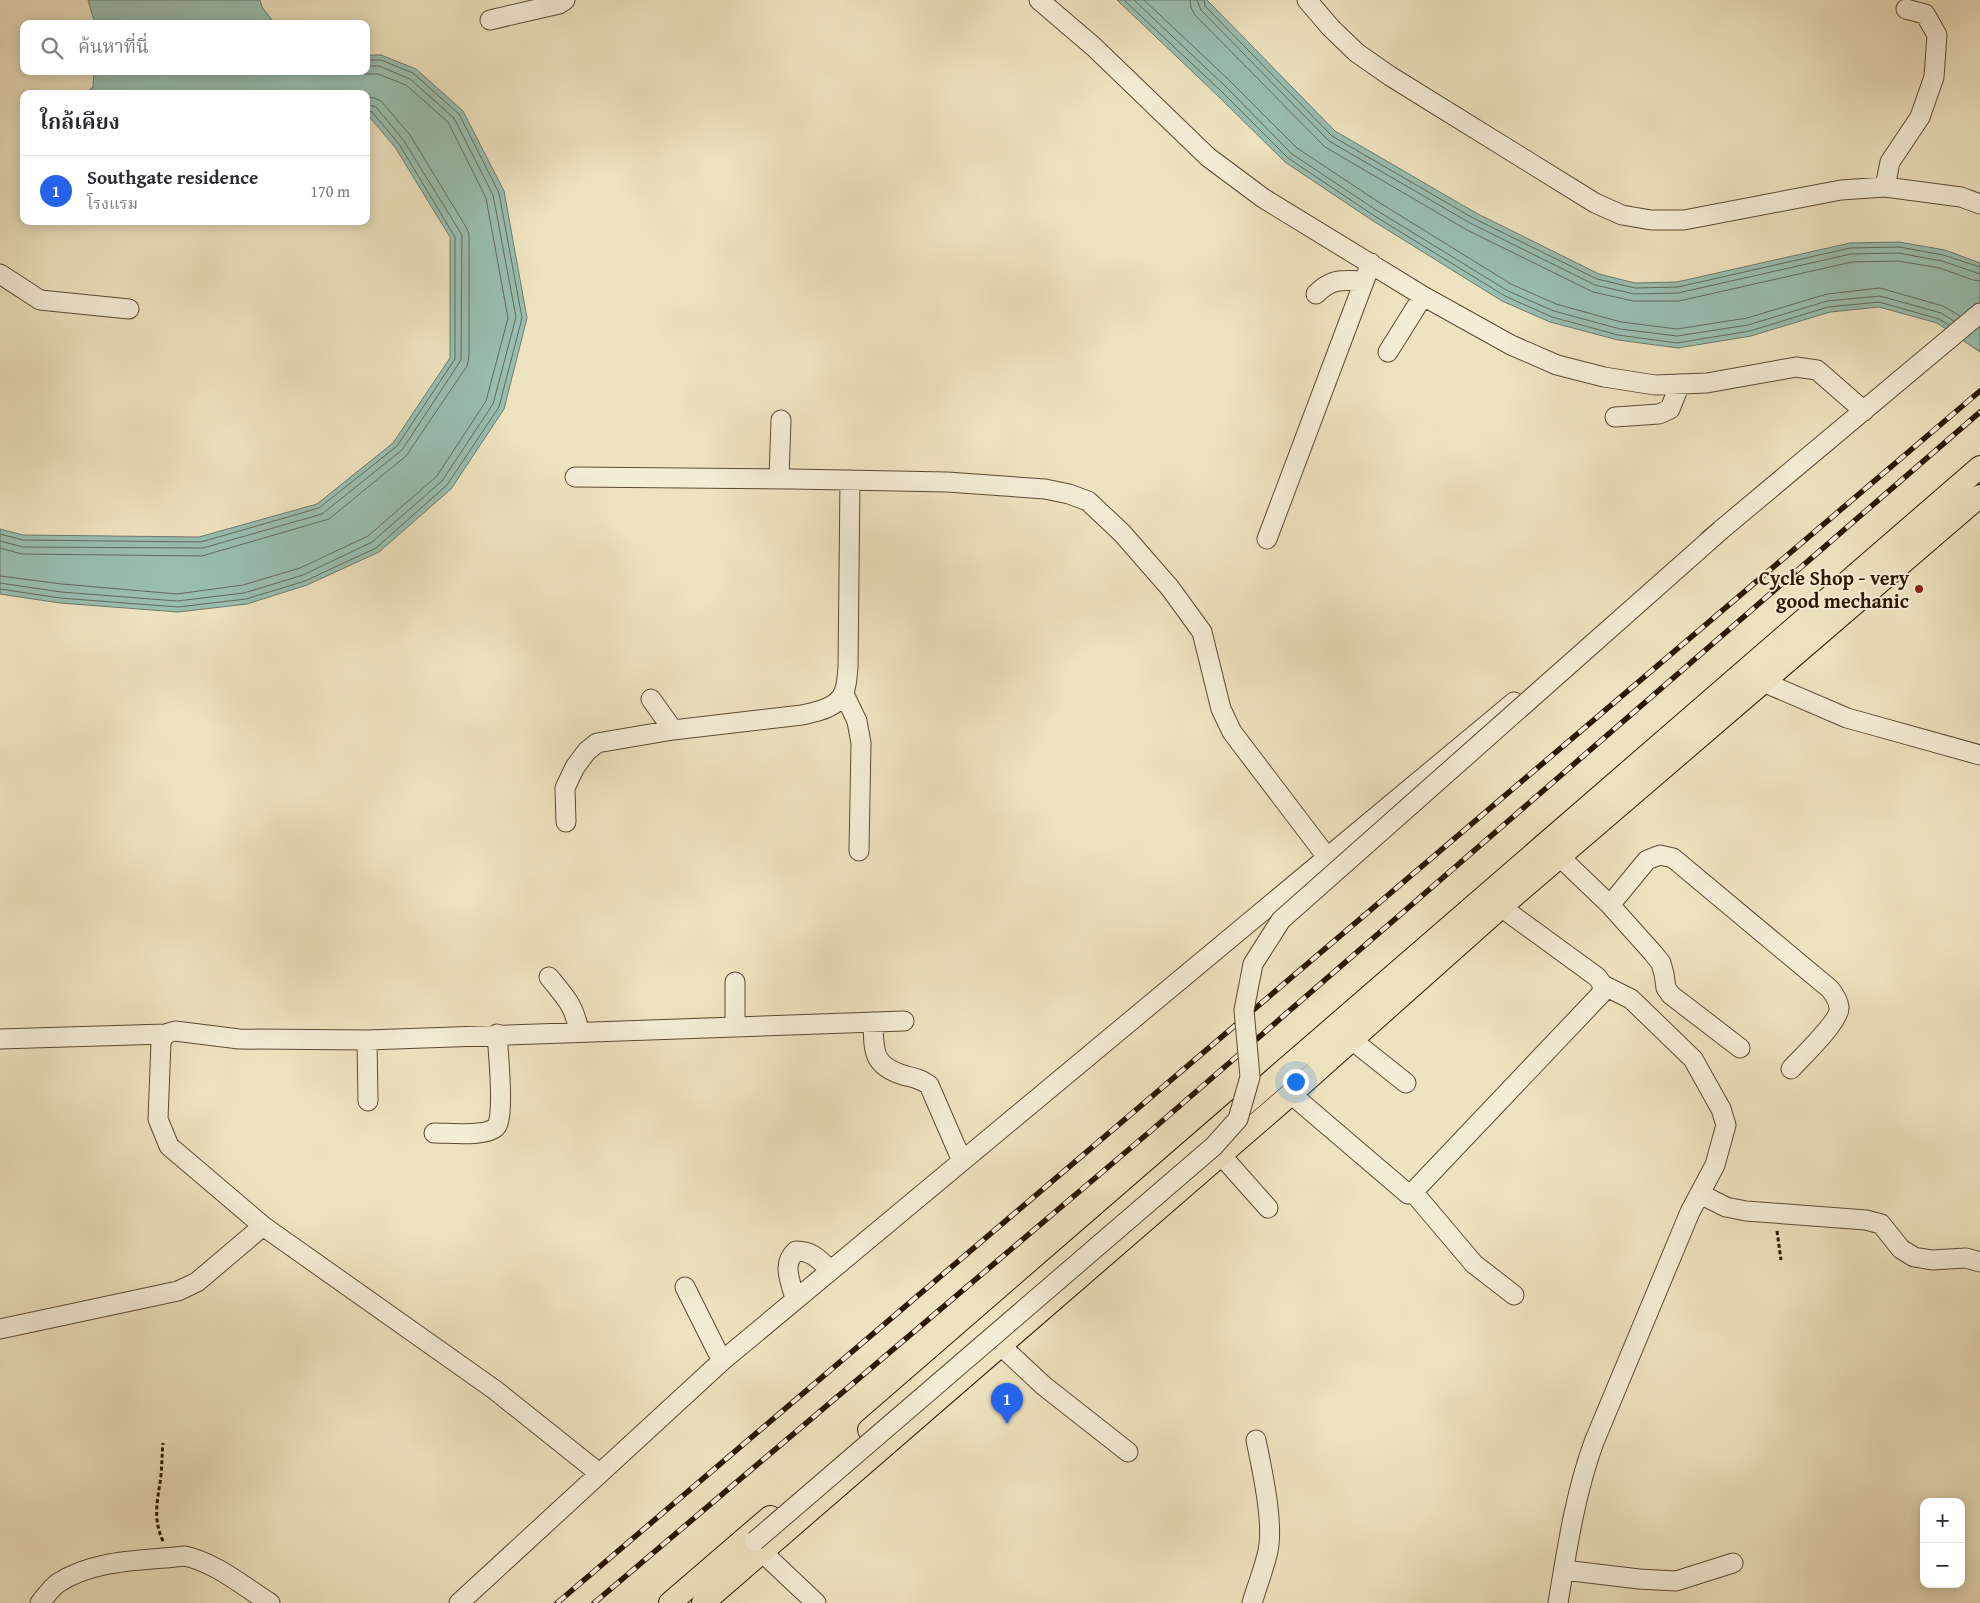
<!DOCTYPE html>
<html lang="th">
<head>
<meta charset="utf-8">
<style>
	body { margin:0; font-family:"Gentium Book Plus","Noto Serif Thai",serif; background:#f7f7f7; color:#2b2b33 }
	.controls { position:absolute; right:15px; bottom:15px; display:grid; overflow:hidden; border-radius:10px; box-shadow:0 2px 12px #0003 }
	.controls button { width:45px; height:45px; display:grid; place-items:center; padding:0; border:0; border-bottom:1px solid #e1e1e2; background:#fff; color:#2b2b33; font:25px sans-serif }
	.you { position:absolute; left:1295px; top:1081px; width:18px; height:18px; margin:-12px; border:4px solid #fff; border-radius:50%; background:#1a73e8; box-shadow:0 0 0 8px #1a73e833 }
	.badge { display:grid; place-items:center; width:32px; height:32px; border-radius:50%; background:#2563eb; color:#fff; font-size:16px; font-weight:700 }
	.pin { position:absolute; translate:-50% -41px; filter:drop-shadow(0 1px 2px #0008) }
	.pin::after { content:''; position:absolute; top:26px; width:18px; height:15px; background:inherit; clip-path:polygon(0 0,100% 0,50% 100%) }
	.list { margin:0; padding:0; list-style:none }
	h2 { display:flex; justify-content:space-between; align-items:center; height:65px; margin:0; padding:0 20px; font-size:21px }
	h2 small { font-size:16px; font-weight:400; color:#7c7c81 }
	.list li { display:grid; grid-template-columns:32px 1fr auto; gap:15px; align-items:center; box-sizing:border-box; height:70px; padding:0 20px; border-top:1px solid #e1e1e2 }
	.list b { display:block; font-size:19px; white-space:nowrap }
	.list p { margin:0; font-size:16px; white-space:nowrap; color:#7c7c81 }
	.list em { font-size:16px; font-style:normal; color:#7c7c81 }
	.icon { flex:none; width:28px; height:28px; fill:none; stroke:currentColor; stroke-width:2; stroke-linecap:round; stroke-linejoin:round }
	.map { position:relative; flex:none; width:1980px; height:1603px; overflow:hidden }
	.search { position:absolute; background:#fff; box-shadow:0 2px 12px #0003; left:20px; top:20px; width:350px; height:55px; display:flex; align-items:center; gap:12px; box-sizing:border-box; padding:0 18px; border-radius:10px; color:#7c7c81; font-size:19px }
	.panel { position:absolute; background:#fff; box-shadow:0 2px 12px #0003; left:20px; top:90px; width:350px; height:135px; border-radius:10px }
	.map>svg:first-child { display:block }
</style>
</head>
<body>
<div class="map">
<svg width="1980" height="1603" viewBox="0 0 1980 1603">
	<rect width="100%" height="100%" fill="#eee3c0"/>
	<filter id="stains"><feTurbulence type="fractalNoise" baseFrequency=".004" numOctaves="4"/><feColorMatrix values="0 0 0 0 .2 0 0 0 0 .09 0 0 0 0 .02 0 0 0 .5 -.17"/></filter>
	<radialGradient id="worn" r=".72"><stop offset=".6" stop-color="#630" stop-opacity="0"/><stop offset="1" stop-color="#630" stop-opacity=".3"/></radialGradient>
	<path fill="#99beb0" stroke="#6d7b6b" d="M88,0h172l2,7 13,17h-180z
		M1117,0h90l128,131 141,82 123,61 36,9 42,-1 173,-39 49,-1 46,8 35,13v89l-43,-29 -58,-16 -49,5 -79,24 -73,12 -60,-8 -68,-18 -48,-21 -132,-82 -85,-57 -68,-67z
		M366,55h15l35,14 47,42 41,80 23,127 -23,91 -53,80 -72,63 -72,33 -60,19 -69,8 -118,-9 -60,-9v-65l23,6 176,2 118,-33 76,-61 57,-85v-121l-55,-90 -29,-34v-19h-282l9,-7 1,-16h272z"/>
	<g fill="none" stroke-linecap="round" stroke-linejoin="round">
		<path stroke="#626a5a" stroke-width="1" d="M1124,0l97,91 67,67 85,57 132,81 47,21 66,18 59,8 73,-12 78,-24 51,-5 60,17 10,6
			M1134,0l91,86 67,68 84,56 132,81 46,20 66,18 57,7 71,-11 79,-24 53,-5 61,17 13,8
			M1144,0l86,81 67,67 83,55 131,81 45,20 65,18 56,7 70,-11 80,-24 53,-6 63,18 17,10
			M1190,0l1,8 4,7 130,132 142,83 126,62 40,9h46l173,-39 46,-1 42,7 33,12 7,1
			M1197,0l4,10 128,131 141,82 125,62 39,9 44,-1 173,-39 47,-1 44,8 38,13
			M1204,0l1,6 127,130 141,82 124,61 38,9 43,-1 172,-39 49,-1 44,8 37,12
			M0,534l23,6 178,2 118,-34 78,-62 58,-87v-122l-56,-93 -27,-32 -6,-2
			M0,541l23,6 180,1 119,-34 80,-64 59,-90 1,-125 -58,-94 -28,-34 -10,-3
			M0,548l22,6 180,2 127,-37 77,-63 61,-90 2,-9v-123l-3,-7 -56,-92 -29,-34 -7,-3 -8,-1
			M0,576l62,8 115,10 66,-9 57,-17 68,-32 69,-60 49,-75 22,-83 -22,-120 -38,-76 -42,-37 -28,-11h-13l-8,-3
			M0,583l61,9 116,9 67,-8 59,-18 69,-33 70,-61 51,-77 23,-87 -23,-122 -39,-77 -44,-39 -31,-13h-13
			M0,589l60,9 118,9 68,-8 59,-18 71,-33 71,-63 52,-78 23,-89 -23,-125 -40,-79 -46,-41 -32,-13h-15"/>
		<g stroke="#5c4a32" stroke-width="21">
			<path id="minor" d="M1039,0l55,47 114,110 55,41 160,98 88,49 46,20 47,12 51,8 52,-2 89,-16 21,3 47,41
				M1307,0l24,28 26,25 33,23 205,127 27,12 29,5h33l157,-30 44,-3 76,10 19,7
				M490,20l69,-16 6,-4
				M1885,187l5,-25 30,-45 14,-40 3,-42 -12,-21 -19,-5
				M0,274l40,26 89,9
				M1316,294c16,-16 26,-14 48,-13
				M1388,352l35,-56
				M1615,417l44,-3 11,-5 10,-25
				M575,477l217,2 155,3 98,7 24,5 19,7 34,32 48,55 32,44 19,77 11,23 95,125
				M779,478l2,-58
				M1267,539l104,-276
				M1709,540l271,-227
				M1763,682l84,36 133,37
				M844,694l13,27 4,22 -2,108
				M651,699l22,31
				M566,822l-1,-34 10,-21 12,-16 10,-8 76,-13 129,-15c14,-3 36,-7 42,-23 3,-7 3,-16 4,-24l2,-188
				M1552,847l8,10 50,48 43,48 8,10 3,11 2,14 5,7 69,53
				M1610,905l37,-45 13,-5 13,3 157,131c4,5 8,11 9,18 2,13 -38,51 -48,62
				M1501,907l96,70 6,8 28,14 62,60 28,50 5,16 -11,40 -25,47 -96,230c-19,52 -27,107 -36,161
				M549,977c17,21 25,28 30,54
				M735,982v45
				M873,1022c1,29 -1,43 30,53 11,3 16,3 26,10l33,76
				M165,1034l-4,8 -3,77 11,27 94,80 232,164 104,83
				M0,1039l165,-5 10,-3 64,8 128,1 537,-19
				M367,1040l1,61
				M1352,1040l54,43
				M1291,1094l117,100 5,-2 188,-198 2,-9
				M434,1133c15,0 52,4 62,-6 9,-8 2,-78 1,-93
				M1221,1155l47,53
				M1413,1192l61,72 40,31
				M1700,1194l26,13 20,4 120,9 15,4 20,25 13,8 18,3 34,-2 14,4
				M685,1287l37,74
				M795,1299c-4,-17 -14,-35 1,-48 16,0 23,8 34,19
				M0,1329l178,-38 19,-9 66,-56
				M1000,1345l44,41 84,66
				M762,1552l54,51
				M1564,1570l75,9 37,2 57,-18
				M40,1603c5,-6 11,-15 18,-20 37,-24 84,-22 127,-27 31,7 58,30 85,47
				M459,1603l263,-242 792,-659
				M1252,1603c5,-17 12,-34 16,-52 6,-29 -6,-81 -12,-111"/>
		</g>
		<g stroke="#2c1703" stroke-width="24">
			<path id="major" d="M869,1430l1111,-963
				M670,1603l100,-86
				M703,1603l588,-509 210,-187 479,-411"/>
		</g>
		<path stroke="#2c1703" stroke-width="3" stroke-dasharray="4 2.5" stroke-linecap="butt" d="M1777,1231l4,29
			M163,1541c-11,-24 -5,-41 -2,-66 1,-11 1,-21 2,-32"/>
		<use href="#minor" stroke="#f4edd6" stroke-width="19"/>
		<use href="#major" stroke="#eee3c0" stroke-width="22"/>
		<g stroke="#2c1703" stroke-width="5.5">
			<path id="rail" d="M557,1603l1423,-1212
				M594,1603l559,-474 827,-717"/>
		</g>
		<use href="#rail" stroke="#f4edd6" stroke-width="4" stroke-dasharray="11" stroke-linecap="butt"/>
		<g stroke="#5c4a32" stroke-width="21" stroke-linecap="butt">
			<path id="minor-bridge" d="M755,1541l459,-395 24,-27 12,-42 -6,-67 9,-46 28,-44 440,-390"/>
		</g>
		<use href="#minor-bridge" stroke="#f4edd6" stroke-width="19"/>
	</g>
	<circle fill="#8f2418" stroke="#f4edd6" stroke-width="2" cx="1919" cy="589" r="5"/>
	<g text-anchor="middle" stroke-width="4" stroke-linejoin="round" paint-order="stroke">
		<g font-size="20" font-weight="bold" fill="#2c1703" stroke="#f4edd6" text-anchor="end">
			<text x="1909" y="585">Cycle Shop - very<tspan x="1909" dy="23">good mechanic</tspan></text>
		</g>
	</g>
	<rect width="100%" height="100%" filter="url(#stains)"/>
	<rect width="100%" height="100%" fill="url(#worn)"/>
</svg>
<div class="controls">
<button>+</button>
<button>−</button>
</div>
<div class="you"></div>
<div class="pin badge" style="left:1007px;top:1424px">1</div>
<div class="search"><svg class="icon" aria-label="search" viewBox="0 0 24 24"><circle cx="10" cy="10" r="6"/><path d="M15 15l6 6"/></svg>ค้นหาที่นี่</div>
<section class="panel">
<h2>ใกล้เคียง<small></small></h2>
<ul class="list">
<li><span class="badge">1</span><div><b>Southgate residence</b><p>โรงแรม</p></div><em>170 m</em></li>
</ul>
</section>
</div>
</body>
</html>
